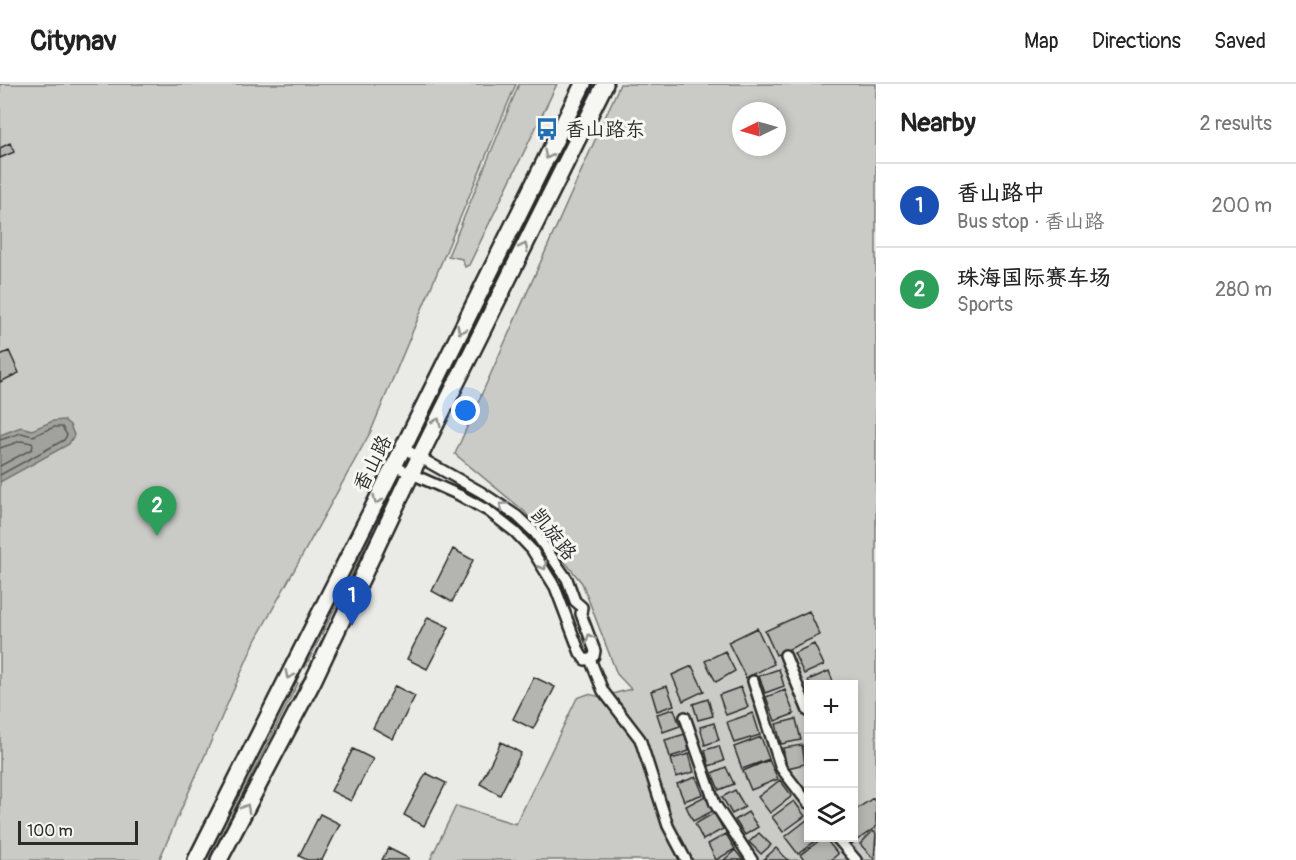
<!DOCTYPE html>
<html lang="en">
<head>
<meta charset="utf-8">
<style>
	body { margin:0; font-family:Pangolin,"LXGW WenKai TC",sans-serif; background:#f2f2f2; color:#222 }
	.controls { position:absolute; right:18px; bottom:18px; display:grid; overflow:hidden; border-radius:0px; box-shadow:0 3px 9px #0003 }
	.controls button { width:54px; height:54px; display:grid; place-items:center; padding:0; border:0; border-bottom:2px solid #e0e0e0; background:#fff; color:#222; font:30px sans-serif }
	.compass { position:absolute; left:732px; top:18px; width:54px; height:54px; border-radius:50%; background:#fff; box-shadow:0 3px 9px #0003; rotate:265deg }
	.scale { position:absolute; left:18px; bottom:15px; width:120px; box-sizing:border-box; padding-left:6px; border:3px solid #2b2b2b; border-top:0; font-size:16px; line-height:21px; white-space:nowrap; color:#2b2b2b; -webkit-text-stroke:4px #f6f6f2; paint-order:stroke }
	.you { position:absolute; left:466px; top:327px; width:21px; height:21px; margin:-15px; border:4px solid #fff; border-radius:50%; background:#1a73e8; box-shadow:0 0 0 9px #1a73e833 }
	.badge { display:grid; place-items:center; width:39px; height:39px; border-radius:50%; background:#db2777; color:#fff; font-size:20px; font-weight:700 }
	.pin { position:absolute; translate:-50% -50px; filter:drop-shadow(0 2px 3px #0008) }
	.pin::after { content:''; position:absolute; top:32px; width:21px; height:18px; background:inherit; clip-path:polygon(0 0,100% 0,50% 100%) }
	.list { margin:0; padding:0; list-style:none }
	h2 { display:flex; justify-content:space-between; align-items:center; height:78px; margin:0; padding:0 24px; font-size:26px }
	h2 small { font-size:20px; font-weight:400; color:#767676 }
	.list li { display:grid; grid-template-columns:39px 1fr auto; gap:18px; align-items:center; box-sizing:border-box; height:84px; padding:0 24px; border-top:2px solid #e0e0e0 }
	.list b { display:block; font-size:22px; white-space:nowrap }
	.list p { margin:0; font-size:20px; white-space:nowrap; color:#767676 }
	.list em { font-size:20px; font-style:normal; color:#767676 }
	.icon { flex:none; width:33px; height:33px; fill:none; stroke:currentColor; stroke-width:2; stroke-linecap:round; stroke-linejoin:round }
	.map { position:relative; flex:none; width:876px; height:776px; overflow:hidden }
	header { display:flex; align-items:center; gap:36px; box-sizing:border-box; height:84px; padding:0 30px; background:#fff; border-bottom:2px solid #e0e0e0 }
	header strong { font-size:28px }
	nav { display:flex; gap:33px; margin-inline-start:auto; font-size:21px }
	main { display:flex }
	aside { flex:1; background:#fff }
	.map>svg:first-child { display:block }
</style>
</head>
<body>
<header>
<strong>Citynav</strong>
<nav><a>Map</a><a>Directions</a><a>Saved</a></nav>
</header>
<main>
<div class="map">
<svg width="876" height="776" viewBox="0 0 876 776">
	<rect width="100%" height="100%" fill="#eaeae6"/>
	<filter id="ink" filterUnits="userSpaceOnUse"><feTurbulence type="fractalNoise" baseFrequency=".0167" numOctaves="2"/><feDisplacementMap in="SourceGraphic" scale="12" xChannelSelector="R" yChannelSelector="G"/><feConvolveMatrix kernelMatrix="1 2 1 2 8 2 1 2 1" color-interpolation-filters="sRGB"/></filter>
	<g filter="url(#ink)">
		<path fill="#cacac7" stroke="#7a7a79" stroke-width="1.5" fill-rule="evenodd" d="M0,0h516l-145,347 -116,210 -96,219h-159z
			M519,0h38l-88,181 -4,2 -3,-8 -14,-3z
			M592,0h3l-164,334 -3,-1 36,-74 3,-11z
			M620,0h256v776h-446l26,-54 60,18 61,-126 11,-4 13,3 30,-8 -14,-15 -35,-91 -58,-72 -69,-57zM741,27h36v36h-36zM808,600h46v154h-46z
			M369,446l4,2 -68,136 -3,-2z
			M294,597l4,2 -89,177h-5z"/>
		<path fill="#a1a19e" stroke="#727270" stroke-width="1.5" d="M64,336l6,5 4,10 -5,9 -69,38v-47l21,-8 11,3 21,-9z"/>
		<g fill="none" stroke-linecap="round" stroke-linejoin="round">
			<path stroke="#5a5a59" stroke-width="1.5" d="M0,356l21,-7 12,3 21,-9h8l5,8 -3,5 -64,35
				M0,364l21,-7 11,2 1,3 -1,3 -32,17"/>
		</g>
		<path fill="#b4b4b1" stroke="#2b2b2b" stroke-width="1.5" d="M10,59l4,9 -14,6v-10z
			M9,267l10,22 -19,9v-27z
			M453,465l20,11 -21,42 -20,-11z
			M809,527l11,24 -44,20 -11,-24z
			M428,533l21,10 -22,42 -20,-10z
			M757,544l17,36 -28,14 -18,-36z
			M814,560l10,21 -20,9 -10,-21z
			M725,567l10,20 -19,11 -11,-21z
			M692,582l12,25 -21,10 -11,-26z
			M779,585l5,17 -19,7 -6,-17z
			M829,587l5,13h-24l-2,-4z
			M534,593l21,10 -22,42 -20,-10z
			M395,602l20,10 -22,43 -20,-11z
			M667,602l7,19 -17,6 -6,-20z
			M741,603l7,20 -22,8 -7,-20z
			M785,606l9,24 -19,7 -9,-24z
			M708,615l5,17 -15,4 -5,-16z
			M674,625l6,17 -17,6 -6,-18z
			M753,629l7,22 -26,8 -7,-21z
			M796,635l5,21 -20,4 -5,-20z
			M714,639l5,17 -14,5 -5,-18z
			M685,650l4,17 -19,6 -5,-17z
			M761,653l8,22 -27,10 -8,-22z
			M501,658l20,11 -21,42 -20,-11z
			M802,661l3,19 -18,4 -4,-20z
			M719,662l5,15 -15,5 -4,-16z
			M353,665l20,10 -22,42 -20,-10z
			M689,670l5,18 -18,5 -5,-18z
			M769,676l9,19 -27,11 -8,-19z
			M726,683l8,17 -15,6 -7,-17z
			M426,689l20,10 -22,43 -20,-11z
			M696,693l7,17 -19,7 -7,-17z
			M780,696l12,16 -22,17 -12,-16z
			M735,706l10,17 -13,7 -10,-17z
			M705,712l8,15 -20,10 -7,-15z
			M873,714l3,5v24l-26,18 -5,-7h9v-27z
			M794,717l11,15 -22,16 -11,-15z
			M748,728l10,15 -13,8 -10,-15z
			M714,729l9,16 -20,11 -8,-16z
			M320,730l20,10 -18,36h-15l-8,-4z
			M808,735v19h11l-21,16 -13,-17z
			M873,747l3,3 -2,25 -14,-15z
			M759,749l12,12 -10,9 -12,-12z
			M726,750l9,15 -19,11 -8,-16z
			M823,754h2l13,16 -7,6h-27l-4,-5z
			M388,764l20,10v2h-26z
			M776,764l12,12h-22l-2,-1z
			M735,766l8,10h-19z"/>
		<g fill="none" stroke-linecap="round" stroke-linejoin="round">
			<g stroke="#2b2b2b" stroke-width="14">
				<path id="street" d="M403,364l78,44 36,24 18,17 32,46 8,22 7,6 -1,7 14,37 -1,5 -4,3
					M394,382l65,29 29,16 27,21 17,18 23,37 25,66 5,7 5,-1 13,32 37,48 28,87 18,34
					M785,571l23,56
					M753,597l28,87 27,35
					M685,633l30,87 37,56
					M837,754l19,22"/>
			</g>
			<g stroke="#2b2b2b" stroke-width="20">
				<path id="primary" d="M196,776l207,-412 180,-364
					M219,776l94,-179 98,-207 194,-390"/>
			</g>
			<use href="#street" stroke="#f6f6f2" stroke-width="9"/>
			<use href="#primary" stroke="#f6f6f2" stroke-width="15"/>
		</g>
		<defs><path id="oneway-chevron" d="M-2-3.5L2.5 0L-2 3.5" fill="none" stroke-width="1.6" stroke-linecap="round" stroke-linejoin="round" transform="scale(1.5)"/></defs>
		<g stroke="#90908e">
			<use href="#oneway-chevron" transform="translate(548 71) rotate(116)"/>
			<use href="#oneway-chevron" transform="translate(524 163) rotate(-64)"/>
			<use href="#oneway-chevron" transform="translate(461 246) rotate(116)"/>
			<use href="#oneway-chevron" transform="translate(437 338) rotate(-64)"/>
			<use href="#oneway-chevron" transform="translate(377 416) rotate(117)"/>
			<use href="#oneway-chevron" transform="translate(503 422) rotate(-146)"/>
			<use href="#oneway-chevron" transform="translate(543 482) rotate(58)"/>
			<use href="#oneway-chevron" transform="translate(590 554) rotate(-112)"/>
			<use href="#oneway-chevron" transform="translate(289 591) rotate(117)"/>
			<use href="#oneway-chevron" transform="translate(246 724) rotate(-62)"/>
		</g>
	</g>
	<defs>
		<g id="bus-bare" transform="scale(1.8)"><path d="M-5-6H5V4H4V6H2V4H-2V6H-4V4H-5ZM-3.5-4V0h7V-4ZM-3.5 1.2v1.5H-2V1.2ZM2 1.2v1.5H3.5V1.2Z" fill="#1f6fb2" stroke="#f6f6f2" stroke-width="2.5" paint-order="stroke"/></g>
	</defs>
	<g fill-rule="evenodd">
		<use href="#bus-bare" x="547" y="45"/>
	</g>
	<g text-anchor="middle" stroke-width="6" stroke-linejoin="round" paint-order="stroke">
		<g font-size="20" fill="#2b2b2b" stroke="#f6f6f2" text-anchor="start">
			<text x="565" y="52">香山路东</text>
		</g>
		<g font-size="20" fill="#2b2b2b" stroke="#f6f6f2">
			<text transform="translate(372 379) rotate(-63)" y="7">香山路</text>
			<text transform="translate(554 450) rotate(51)" y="7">凯旋路</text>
		</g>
	</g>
</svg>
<div class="controls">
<button>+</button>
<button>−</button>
<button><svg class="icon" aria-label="layers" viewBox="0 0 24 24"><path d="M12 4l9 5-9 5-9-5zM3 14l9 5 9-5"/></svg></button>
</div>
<svg class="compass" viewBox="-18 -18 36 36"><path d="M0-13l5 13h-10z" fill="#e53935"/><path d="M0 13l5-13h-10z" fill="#767676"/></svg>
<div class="scale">100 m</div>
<div class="you"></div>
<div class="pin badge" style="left:352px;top:542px;background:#1a4fb4">1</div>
<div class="pin badge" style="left:157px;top:452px;background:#2e9e5b">2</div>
</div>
<aside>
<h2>Nearby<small>2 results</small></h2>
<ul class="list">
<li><span class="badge" style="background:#1a4fb4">1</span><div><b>香山路中</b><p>Bus stop · 香山路</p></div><em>200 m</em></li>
<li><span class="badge" style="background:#2e9e5b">2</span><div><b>珠海国际赛车场</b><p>Sports</p></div><em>280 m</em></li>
</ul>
</aside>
</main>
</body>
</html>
